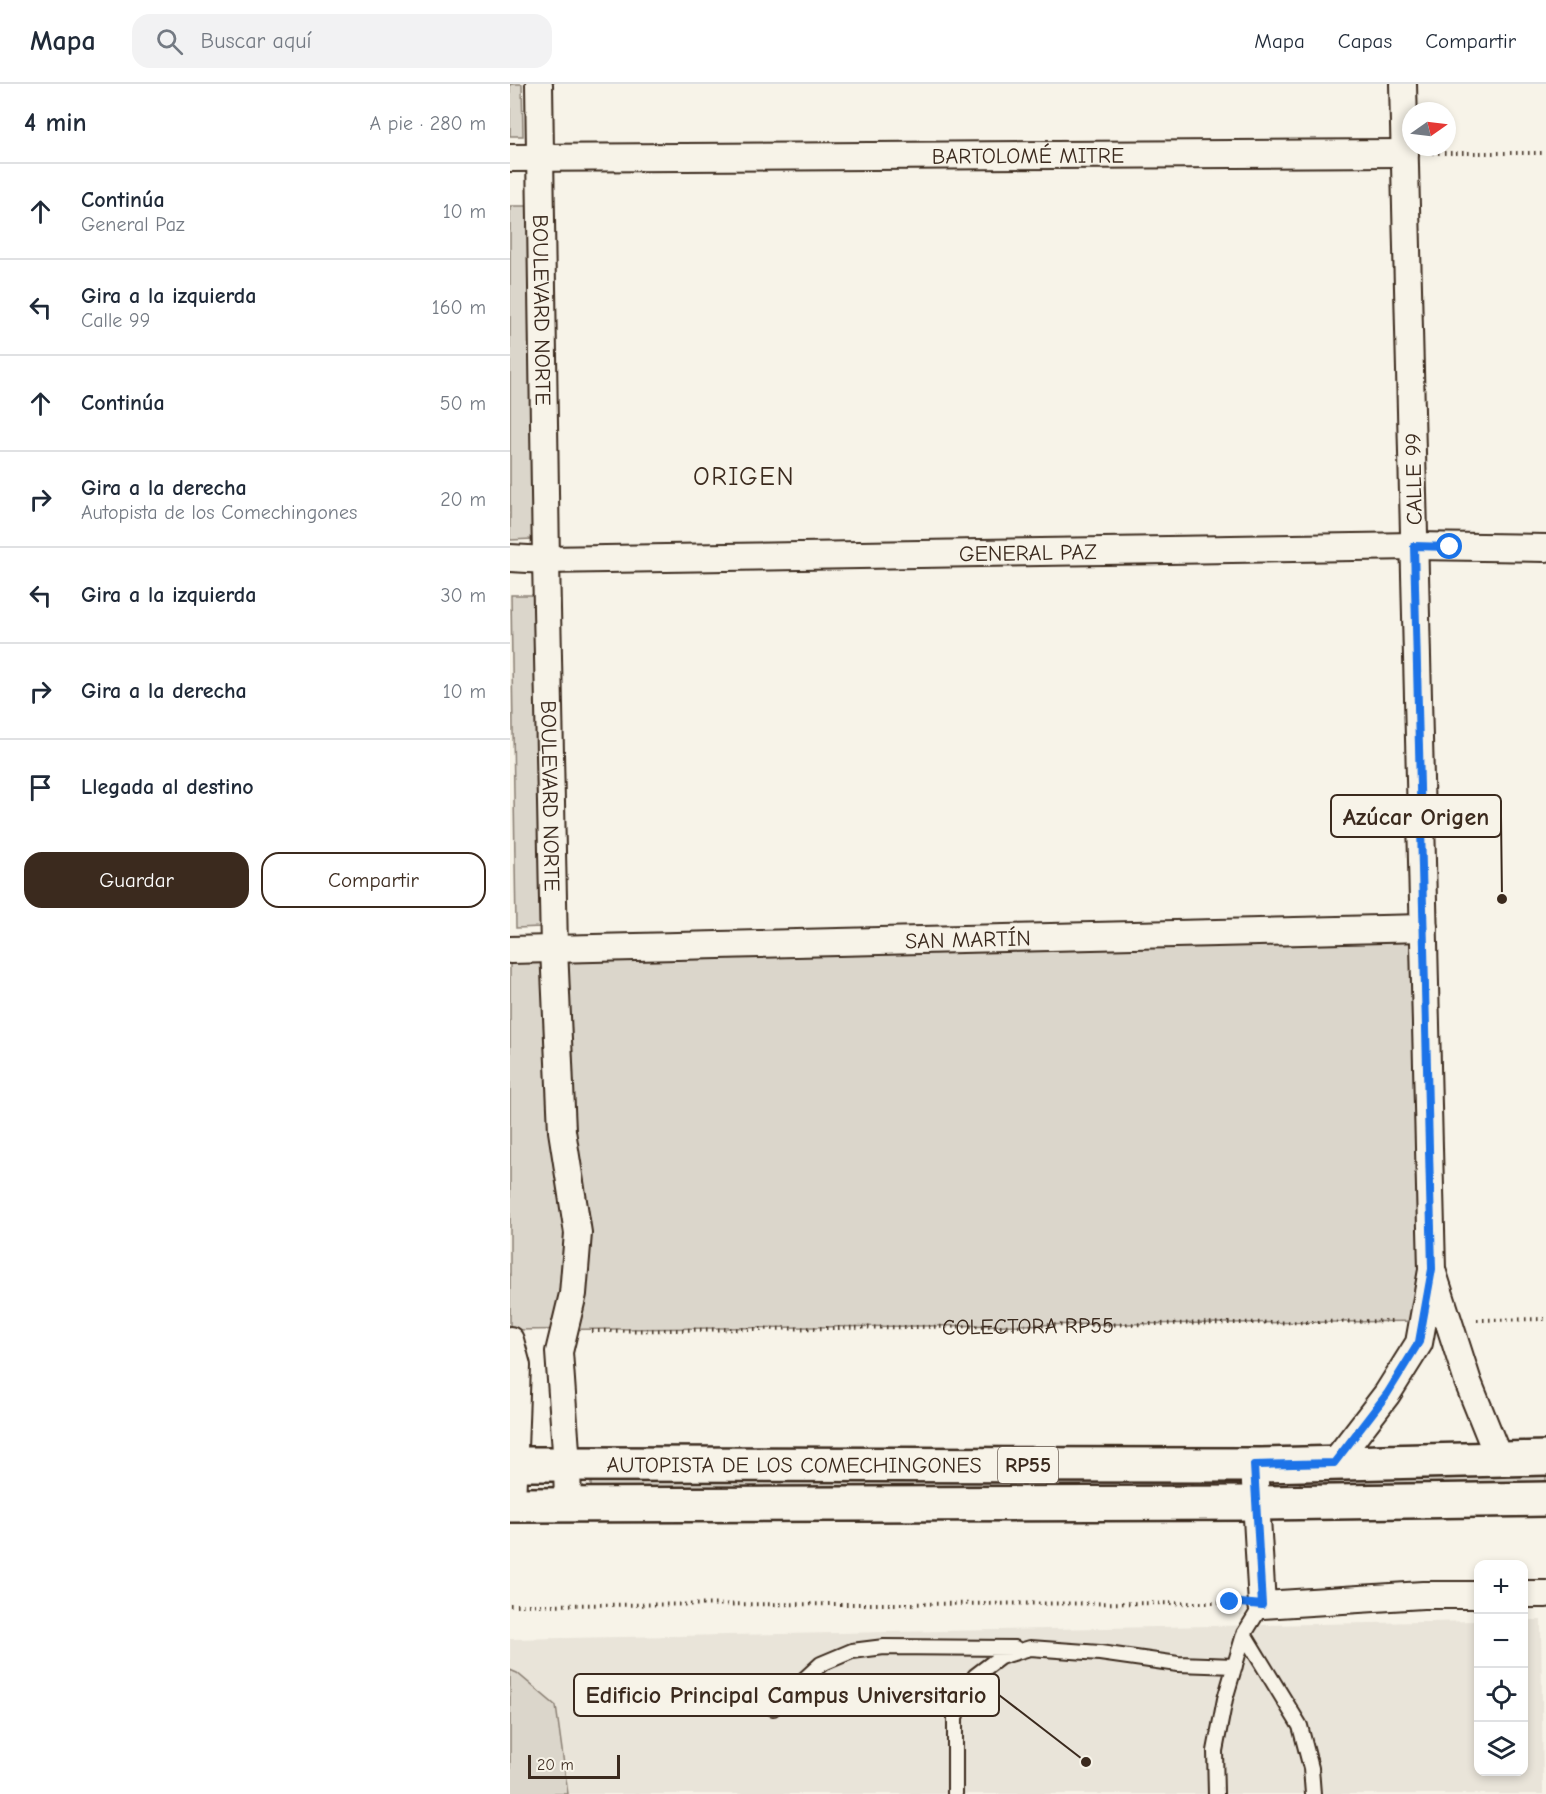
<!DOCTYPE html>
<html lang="es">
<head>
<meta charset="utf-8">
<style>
	body { margin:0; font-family:"Comic Neue",sans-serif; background:#f2f2f3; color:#1f2937 }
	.controls { position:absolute; right:18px; bottom:18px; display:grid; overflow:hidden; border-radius:12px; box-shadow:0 3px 9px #0003 }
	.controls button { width:54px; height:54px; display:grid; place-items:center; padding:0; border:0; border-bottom:2px solid #e0e1e3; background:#fff; color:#1f2937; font:30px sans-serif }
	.compass { position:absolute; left:892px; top:18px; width:54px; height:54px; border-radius:50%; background:#fff; box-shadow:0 3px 9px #0003; rotate:76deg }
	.scale { position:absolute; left:18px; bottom:15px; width:92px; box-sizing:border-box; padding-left:6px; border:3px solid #3b2a1e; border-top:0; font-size:16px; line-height:21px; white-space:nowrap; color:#3b2a1e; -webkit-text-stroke:4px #f7f3e8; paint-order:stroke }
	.stop { position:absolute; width:18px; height:18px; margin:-14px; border:4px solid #1a73e8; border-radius:50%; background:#fff }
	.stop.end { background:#1a73e8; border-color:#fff; box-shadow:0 2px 6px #0008 }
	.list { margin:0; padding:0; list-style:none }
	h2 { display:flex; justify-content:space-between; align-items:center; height:78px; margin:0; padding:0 24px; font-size:26px }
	h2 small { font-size:20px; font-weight:400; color:#747a83 }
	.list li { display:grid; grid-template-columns:39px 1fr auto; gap:18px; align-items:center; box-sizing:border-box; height:96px; padding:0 24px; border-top:2px solid #e0e1e3 }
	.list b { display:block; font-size:22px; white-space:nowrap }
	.list p { margin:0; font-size:20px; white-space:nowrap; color:#747a83 }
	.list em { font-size:20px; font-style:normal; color:#747a83 }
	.actions { display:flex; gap:12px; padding:18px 24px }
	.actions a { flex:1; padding:14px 0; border:2px solid #3b2a1e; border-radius:18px; text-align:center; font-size:21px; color:#3b2a1e }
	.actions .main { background:#3b2a1e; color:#fff }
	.icon { flex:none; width:33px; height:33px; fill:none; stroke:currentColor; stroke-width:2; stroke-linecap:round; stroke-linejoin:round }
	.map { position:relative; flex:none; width:1036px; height:1710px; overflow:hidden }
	header { display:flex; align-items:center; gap:36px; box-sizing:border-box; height:84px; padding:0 30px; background:#fff; border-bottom:2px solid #e0e1e3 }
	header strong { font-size:28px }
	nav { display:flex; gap:33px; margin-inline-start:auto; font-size:21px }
	.search { width:420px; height:54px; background:#f2f2f3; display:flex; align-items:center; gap:15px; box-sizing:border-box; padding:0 21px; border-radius:18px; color:#747a83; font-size:22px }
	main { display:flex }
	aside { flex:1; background:#fff }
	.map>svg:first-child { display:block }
</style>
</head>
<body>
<header>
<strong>Mapa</strong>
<div class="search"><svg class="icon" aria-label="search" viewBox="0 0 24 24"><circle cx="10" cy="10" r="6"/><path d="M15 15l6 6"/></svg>Buscar aquí</div>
<nav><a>Mapa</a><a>Capas</a><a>Compartir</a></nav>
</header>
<main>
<aside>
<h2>4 min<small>A pie · 280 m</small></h2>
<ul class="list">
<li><svg class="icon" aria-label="ahead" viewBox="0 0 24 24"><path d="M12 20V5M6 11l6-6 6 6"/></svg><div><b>Continúa</b><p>General Paz</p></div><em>10 m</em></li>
<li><svg class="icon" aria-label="left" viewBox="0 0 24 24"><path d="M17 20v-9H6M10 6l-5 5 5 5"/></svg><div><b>Gira a la izquierda</b><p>Calle 99</p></div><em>160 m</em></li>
<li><svg class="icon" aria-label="ahead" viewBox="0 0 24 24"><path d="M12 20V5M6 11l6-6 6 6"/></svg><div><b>Continúa</b></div><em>50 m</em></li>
<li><svg class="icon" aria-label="right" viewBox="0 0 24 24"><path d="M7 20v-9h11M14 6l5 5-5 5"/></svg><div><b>Gira a la derecha</b><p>Autopista de los Comechingones</p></div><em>20 m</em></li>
<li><svg class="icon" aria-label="left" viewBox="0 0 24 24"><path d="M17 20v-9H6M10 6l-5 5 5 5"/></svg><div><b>Gira a la izquierda</b></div><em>30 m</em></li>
<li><svg class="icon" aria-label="right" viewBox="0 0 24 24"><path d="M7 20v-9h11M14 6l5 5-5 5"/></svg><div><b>Gira a la derecha</b></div><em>10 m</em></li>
<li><svg class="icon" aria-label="arrive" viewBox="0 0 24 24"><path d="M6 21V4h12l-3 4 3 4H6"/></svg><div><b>Llegada al destino</b></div></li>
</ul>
<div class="actions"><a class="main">Guardar</a><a>Compartir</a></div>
</aside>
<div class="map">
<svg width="1036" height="1710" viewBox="0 0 1036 1710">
	<rect width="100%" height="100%" fill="#f7f3e8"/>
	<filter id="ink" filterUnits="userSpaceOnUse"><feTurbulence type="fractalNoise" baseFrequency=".0167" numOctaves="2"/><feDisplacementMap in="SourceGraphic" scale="12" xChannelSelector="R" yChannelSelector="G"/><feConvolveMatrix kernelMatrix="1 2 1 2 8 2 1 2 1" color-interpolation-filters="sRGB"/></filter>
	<g filter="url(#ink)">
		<path fill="#e9e4d9" d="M1014,1536h17l2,174h-1033v-155l968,-18 1,151h45z"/>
		<path fill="#dbd6cb" stroke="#8b8074" stroke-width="1.5" d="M0,0h12l1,52h-13z
			M0,122h19l4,333 -23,1z
			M1,511h25l5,332 -25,1z
			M914,844l5,393 -919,9v-380z
			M1036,1388v10l-246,5v-10z
			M706,1391v10l-625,6v-10z
			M0,1586l7,3 39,33 12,88h-58z"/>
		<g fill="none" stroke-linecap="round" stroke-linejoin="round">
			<g stroke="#3b2a1e" stroke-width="18">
				<path id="service" d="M734,1550l56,92 11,42 2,26
					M263,1624l48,-44 31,-13 32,-4 131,1
					M445,1710v-77l20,-41 25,-19 30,-9 70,5 78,11 57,2
					M706,1710l-1,-43 10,-52 19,-65 18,-29"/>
			</g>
			<g stroke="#3b2a1e" stroke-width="30">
				<g id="minor">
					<path id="s2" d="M29,0l7,476 8,388 8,183 16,102 -5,61 -14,58 8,113 1,39"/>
					<path id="s3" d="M0,74l895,-5"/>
					<path id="s4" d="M0,474l36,2 868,-14 132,2"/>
					<path id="s5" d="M0,866l914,-22"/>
					<path d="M923,1189l35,109 31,77"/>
					<path d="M0,1256l7,26 -5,139"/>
					<path d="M824,1379l53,-69 32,-51 13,-73 -29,-1186"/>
					<path d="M744,1381l8,140 161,-10h56"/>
					<path d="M1014,1510h22"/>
				</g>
			</g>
			<g stroke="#3b2a1e" stroke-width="38">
				<g id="primary">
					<path id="s6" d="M0,1380l751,1 285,-7"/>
					<path d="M0,1421l746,-2 290,-4"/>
				</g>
			</g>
			<g stroke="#3b2a1e" stroke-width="4" stroke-dasharray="1.5 4.5" stroke-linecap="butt">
				<path d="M922,69h114"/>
				<path d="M967,1236l69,-1"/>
				<path id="s1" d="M82,1247l802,-10"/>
				<path d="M0,1521l724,-2"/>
			</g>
			<use href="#service" stroke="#f7f3e8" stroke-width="14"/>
			<use href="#minor" stroke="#f7f3e8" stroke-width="26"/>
			<use href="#primary" stroke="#f7f3e8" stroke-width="33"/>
		</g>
	</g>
	<g fill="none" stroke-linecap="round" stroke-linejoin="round" filter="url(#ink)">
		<path stroke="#1a73e8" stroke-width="8" d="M720,1518l32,3 -8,-140 80,-2 53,-69 32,-52 13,-73 -18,-723 36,1"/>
	</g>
	<g text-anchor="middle" stroke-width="4.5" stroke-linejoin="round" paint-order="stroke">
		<rect fill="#f7f3e8" stroke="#73665b" stroke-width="1.5" x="488" y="1363" width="60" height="36" rx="4.5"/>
		<g font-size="21" font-weight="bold" fill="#3b2a1e">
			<text x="518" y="1388">RP55</text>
		</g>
		<g font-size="22" fill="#3b2a1e" stroke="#f7f3e8">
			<text dy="8" stroke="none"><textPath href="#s3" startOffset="518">BARTOLOMÉ MITRE</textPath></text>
			<text dy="8" stroke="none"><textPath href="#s2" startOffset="226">BOULEVARD NORTE</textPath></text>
			<text transform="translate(903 395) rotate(-91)" y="8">CALLE 99</text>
			<text dy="8" stroke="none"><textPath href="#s4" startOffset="518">GENERAL PAZ</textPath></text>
			<text dy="8" stroke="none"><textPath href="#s2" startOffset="712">BOULEVARD NORTE</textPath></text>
			<text dy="8" stroke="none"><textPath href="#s5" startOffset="458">SAN MARTÍN</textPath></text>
			<text dy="8" stroke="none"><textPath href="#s1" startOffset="436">COLECTORA RP55</textPath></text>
			<text dy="8" stroke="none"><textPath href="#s6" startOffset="284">AUTOPISTA DE LOS COMECHINGONES</textPath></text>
		</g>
		<g font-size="26" letter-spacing="1.5" fill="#3b2a1e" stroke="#f7f3e8">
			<text x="234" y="401">ORIGEN</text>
		</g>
	</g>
	<path fill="none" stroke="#3b2a1e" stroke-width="2" d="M992 815L991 732M576 1678L489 1611"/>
	<g fill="#3b2a1e" stroke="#f7f3e8" stroke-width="2">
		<circle cx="992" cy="815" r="6"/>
		<circle cx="576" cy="1678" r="6"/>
	</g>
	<g fill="#f7f3e8" stroke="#3b2a1e" stroke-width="2">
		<rect x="821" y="711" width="170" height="42" rx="6"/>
		<rect x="64" y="1590" width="425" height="42" rx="6"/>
	</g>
	<g font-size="24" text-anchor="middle" font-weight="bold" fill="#3b2a1e">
		<text x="906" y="741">Azúcar Origen</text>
		<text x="276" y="1619">Edificio Principal Campus Universitario</text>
	</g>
</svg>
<div class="controls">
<button>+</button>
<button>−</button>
<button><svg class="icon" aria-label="locate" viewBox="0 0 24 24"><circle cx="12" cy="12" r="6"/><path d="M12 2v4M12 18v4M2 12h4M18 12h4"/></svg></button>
<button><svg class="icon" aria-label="layers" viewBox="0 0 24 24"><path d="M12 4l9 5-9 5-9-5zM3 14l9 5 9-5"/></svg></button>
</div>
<svg class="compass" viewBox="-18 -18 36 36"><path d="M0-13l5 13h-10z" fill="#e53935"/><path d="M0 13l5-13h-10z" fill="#747a83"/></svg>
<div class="scale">20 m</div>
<div class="stop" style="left:940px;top:463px"></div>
<div class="stop end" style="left:720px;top:1518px"></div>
</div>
</main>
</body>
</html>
